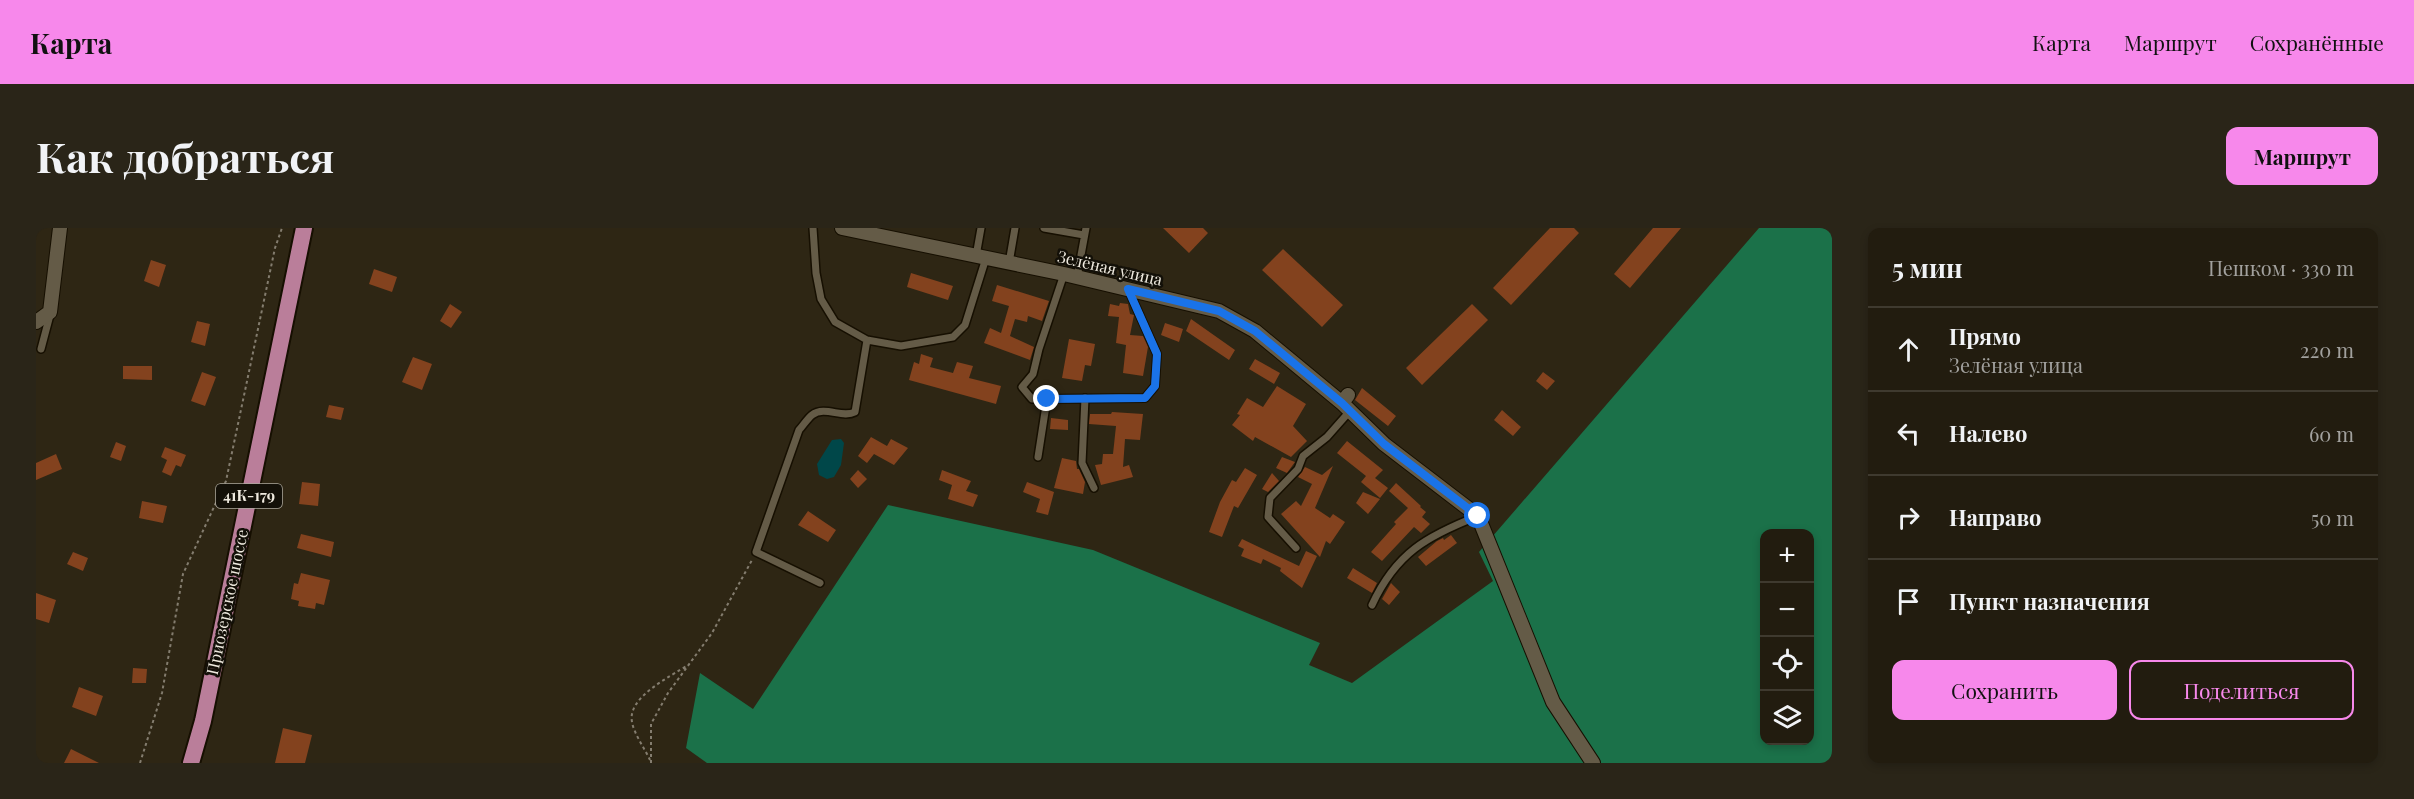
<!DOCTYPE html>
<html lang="ru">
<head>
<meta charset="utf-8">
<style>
	body { margin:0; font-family:"Playfair Display",serif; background:#2a2518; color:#f1f3f6 }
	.controls { position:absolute; right:18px; bottom:18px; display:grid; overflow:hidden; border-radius:12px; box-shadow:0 3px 9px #0003 }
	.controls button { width:54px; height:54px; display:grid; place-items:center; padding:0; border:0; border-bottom:2px solid #3f3a2f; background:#221c0f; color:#f1f3f6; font:30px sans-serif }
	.stop { position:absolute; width:18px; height:18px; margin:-14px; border:4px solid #1a73e8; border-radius:50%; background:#fff }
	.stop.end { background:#1a73e8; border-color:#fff; box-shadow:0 2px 6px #0008 }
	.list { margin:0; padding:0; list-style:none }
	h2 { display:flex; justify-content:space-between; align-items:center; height:78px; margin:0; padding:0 24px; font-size:26px }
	h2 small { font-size:20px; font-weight:400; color:#a2a19e }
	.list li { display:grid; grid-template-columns:39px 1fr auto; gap:18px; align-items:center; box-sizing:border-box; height:84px; padding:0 24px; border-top:2px solid #3f3a2f }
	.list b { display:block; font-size:22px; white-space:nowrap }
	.list p { margin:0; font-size:20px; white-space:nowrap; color:#a2a19e }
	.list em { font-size:20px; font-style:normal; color:#a2a19e }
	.actions { display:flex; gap:12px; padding:18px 24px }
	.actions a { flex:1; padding:14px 0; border:2px solid #f788eb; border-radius:12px; text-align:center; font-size:21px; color:#f788eb }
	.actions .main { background:#f788eb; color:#111 }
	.icon { flex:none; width:33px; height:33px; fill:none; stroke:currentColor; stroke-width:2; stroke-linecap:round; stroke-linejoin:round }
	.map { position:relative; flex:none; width:1796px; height:535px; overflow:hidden; border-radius:12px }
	header { display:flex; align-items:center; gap:36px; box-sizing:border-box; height:84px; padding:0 30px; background:#f788eb; color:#111 }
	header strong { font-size:28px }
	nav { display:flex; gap:33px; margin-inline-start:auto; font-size:21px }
	.intro { display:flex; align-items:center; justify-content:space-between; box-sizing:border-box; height:144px; padding:0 36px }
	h1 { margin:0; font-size:42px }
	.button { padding:15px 27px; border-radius:12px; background:#f788eb; color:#111; font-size:21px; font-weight:700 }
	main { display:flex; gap:36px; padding:0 36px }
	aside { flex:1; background:#221c0f; border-radius:12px; box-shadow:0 3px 9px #0003 }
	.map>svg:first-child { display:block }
</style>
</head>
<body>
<header>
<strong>Карта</strong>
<nav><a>Карта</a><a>Маршрут</a><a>Сохранённые</a></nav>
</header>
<div class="intro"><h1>Как добраться</h1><a class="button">Маршрут</a></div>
<main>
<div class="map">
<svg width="1796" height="535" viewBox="0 0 1796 535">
	<rect width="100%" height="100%" fill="#2e2614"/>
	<path fill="#1b7149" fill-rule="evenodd" d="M1723,0h73v535h-1125l-21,-15 14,-75 53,36 135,-204 205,45 227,93 -11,22 43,18 141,-102 -14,-29zM1728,305h46v207h-46z"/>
	<path fill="#004749" d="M805,211l3,4 -3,22 -7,12 -7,2 -8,-4 -2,-11 15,-24z"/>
	<path fill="#83421e" d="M1127,0h40l5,5 -19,20z
		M1514,0h24l5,5 -68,72 -18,-17z
		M1617,0h28l-51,60 -16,-14z
		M1247,21l60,56 -21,22 -60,-57z
		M115,32l15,5 -7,22 -15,-6z
		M338,41l23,8 -5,15 -23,-8z
		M875,45l42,13 -5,14 -41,-13z
		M961,57l52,16 -7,20 -14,-5 -1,6 -12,-3 -5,17 24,11 -4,13 -46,-17 6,-15 11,5 8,-27 -17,-5z
		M1084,75l8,1 2,10 4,1 -4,20 13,1 5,11 -5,29 -20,-3 3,-28 -10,-2 3,-26 -11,-1 2,-12 9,2z
		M414,76l12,8 -11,16 -11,-7z
		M1436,76l16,16 -66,65 -16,-17z
		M1155,91l44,31 -6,10 -43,-29z
		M161,93l13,3 -5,22 -14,-4z
		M1129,95l18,6 -4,13 -18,-7z
		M1033,111l26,5 -4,22 -6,-1 -3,16 -20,-3z
		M885,126l12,4 -3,9 23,6 4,-11 16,4 -4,12 32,8 -5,18 -87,-24 5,-18 5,2z
		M377,129l19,7 -10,26 -20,-8z
		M1219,131l25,14 -6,11 -25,-15z
		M87,138h29v14l-29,-1z
		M166,144l14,5 -11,29 -14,-5z
		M1507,144l12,9 -8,9 -11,-9z
		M1241,158l29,18 -13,22 14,15 -16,16 -36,-20 -2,4 -21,-16 8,-10 -3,-1 10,-16 16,9z
		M1326,160l34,28 -8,10 -33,-26z
		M293,177l15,3 -3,12 -15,-3z
		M1466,182l19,17 -8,9 -19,-16z
		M1076,184l31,2 -3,26 -15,-1 -2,28 6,-2 4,12 -32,8 -6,-20 7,-1 1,-10h10l3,-28 -27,-2 1,-10h21z
		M1015,190l17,2v10l-18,-1z
		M835,209l16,9 4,-7 17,9 -14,17 -20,-11 -7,9 -9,-7z
		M1311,213l36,29 -8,8 13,10 -8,10 -19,-16 5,-6 -29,-23z
		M80,214l10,4 -5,15 -11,-4z
		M129,219l21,8 -5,12 -5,-2 -5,11 -9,-4 5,-12 -6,-3z
		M20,226l6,15 -26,11v-17z
		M1246,229l13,5 -8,11 -11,-5z
		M1026,230l14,3 1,8h2l6,13 -2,12 -29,-6z
		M1297,238l-18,42 15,10 3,-4 12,8 -15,22 -4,-3 -6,16 -39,-43 15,-13 5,5 11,-22 -14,-7 7,-10 17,8z
		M1209,240l12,7 -19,33 -4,-2 -12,31 -13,-5 11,-30 12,-22 4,2z
		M822,242l9,9 -9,9 -8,-9z
		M906,242l29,11 -5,10 12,4 -5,12 -25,-8 4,-14 -13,-5z
		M1236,245l7,8 -11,11 -6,-3z
		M266,254l18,2 -2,22 -19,-2z
		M991,254l27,10 -6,23 -12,-3 4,-13 -17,-7z
		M1360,255l25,23 -1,1 6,5 -4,5 8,7 -9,9 -7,-6 -32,34 -11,-9 25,-28 -2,-2 14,-14 -19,-17z
		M1327,264l17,7 -12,15 -12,-11z
		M106,273l25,5 -4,17 -24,-5z
		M772,283l28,19 -8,12 -30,-17z
		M265,306l33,8 -3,15 -34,-9z
		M1415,307l6,8 -31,23 -8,-9 19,-16 6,-3 1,2z
		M1206,311l57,27 7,-15 11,5 -15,32 -22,-17 1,-3 -18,-9 -2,5 -20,-8 3,-7 -6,-3z
		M37,324l15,6 -5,13 -16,-7z
		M1317,340l24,15 -5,10 -25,-15z
		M265,345l29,7 -6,25 -8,-2 -1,6 -17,-3 1,-5 -8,-2 3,-16 4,1z
		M1355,355l9,9 -11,13 -7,-6z
		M0,365l20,7 -7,23 -13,-4z
		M97,440l14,1 -1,14h-14z
		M43,459l24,9 -7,20 -24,-9z
		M247,500l29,7 -7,28h-30z
		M35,521l28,14h-35z"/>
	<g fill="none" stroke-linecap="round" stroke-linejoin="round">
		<g stroke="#160f01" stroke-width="10">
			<path id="service" d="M777,0l3,45 5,26 14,23 32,18 34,6 52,-9 12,-12 21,-67
				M1008,0l40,7
				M940,28l5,-28
				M973,35l6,-35
				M1028,46l-25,75 -6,25 -11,13 10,12 113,-1 10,-12 2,-32 -29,-65
				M1041,49l9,-49
				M5,121l9,-34
				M1049,170l-3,65 12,25
				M1002,229l9,-58
				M1260,320l-28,-31 2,-19 28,-29 5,-13 24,-19 23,-26
				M784,355l-64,-31 43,-122c4,-4 8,-11 13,-15 13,-10 30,4 43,-3l12,-72
				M1336,377c24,-52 55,-69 106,-89"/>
		</g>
		<g stroke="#160f01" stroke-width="16">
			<path id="minor" d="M806,0l222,46 155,37 36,20 87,72 6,-8
				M0,94l14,-10 10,-84
				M1306,175l42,41 94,72 75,186 40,61"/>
		</g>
		<g stroke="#160f01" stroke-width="20">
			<path id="primary" d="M155,535l12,-42 101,-493"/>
		</g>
		<path stroke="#847d6f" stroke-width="2" stroke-dasharray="3 3" stroke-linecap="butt" d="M614,532c-5,-11 -16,-26 -18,-38 -5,-25 38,-45 56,-57
			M104,535l22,-70 21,-119 43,-93 49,-233 7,-20
			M615,535v-39l17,-31 44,-60 40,-73"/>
		<use href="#service" stroke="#645b47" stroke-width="7"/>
		<use href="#minor" stroke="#645b47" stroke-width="14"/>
		<use href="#primary" stroke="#ba7e9a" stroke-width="16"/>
	</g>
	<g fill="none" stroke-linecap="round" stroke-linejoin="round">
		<path stroke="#1a73e8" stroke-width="8" d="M1011,171l98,-1 10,-12 2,-32 -29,-65 91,22 36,20 87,72 42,41 94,72"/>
	</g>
	<g text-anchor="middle" stroke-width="5" stroke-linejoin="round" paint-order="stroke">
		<rect fill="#131008" stroke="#ada99e" stroke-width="1.5" x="180" y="256" width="66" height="24" rx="4.5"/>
		<g font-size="15" font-weight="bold" fill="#efeadf">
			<text x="213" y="273">41К-179</text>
		</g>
		<g font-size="16" fill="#efeadf" stroke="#131008">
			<text transform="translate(1074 40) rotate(13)" y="6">Зелёная улица</text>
			<text transform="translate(191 374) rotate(-78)" y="6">Приозерское шоссе</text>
		</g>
	</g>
</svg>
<div class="controls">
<button>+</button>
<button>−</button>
<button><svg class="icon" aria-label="locate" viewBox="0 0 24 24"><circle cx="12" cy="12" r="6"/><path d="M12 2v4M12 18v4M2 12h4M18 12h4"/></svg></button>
<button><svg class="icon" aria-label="layers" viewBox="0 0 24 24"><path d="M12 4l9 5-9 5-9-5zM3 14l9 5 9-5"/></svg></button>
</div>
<div class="stop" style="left:1442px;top:288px"></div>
<div class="stop end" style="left:1011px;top:171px"></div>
</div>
<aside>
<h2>5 мин<small>Пешком · 330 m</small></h2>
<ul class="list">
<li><svg class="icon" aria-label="ahead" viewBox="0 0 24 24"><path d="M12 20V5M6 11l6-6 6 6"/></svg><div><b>Прямо</b><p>Зелёная улица</p></div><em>220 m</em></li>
<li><svg class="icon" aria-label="left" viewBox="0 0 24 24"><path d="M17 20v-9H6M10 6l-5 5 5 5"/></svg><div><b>Налево</b></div><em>60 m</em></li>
<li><svg class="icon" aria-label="right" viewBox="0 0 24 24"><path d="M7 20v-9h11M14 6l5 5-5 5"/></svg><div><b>Направо</b></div><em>50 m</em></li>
<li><svg class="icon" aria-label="arrive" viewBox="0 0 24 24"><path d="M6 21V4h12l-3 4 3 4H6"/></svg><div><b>Пункт назначения</b></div></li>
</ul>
<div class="actions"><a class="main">Сохранить</a><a>Поделиться</a></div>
</aside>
</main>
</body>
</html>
